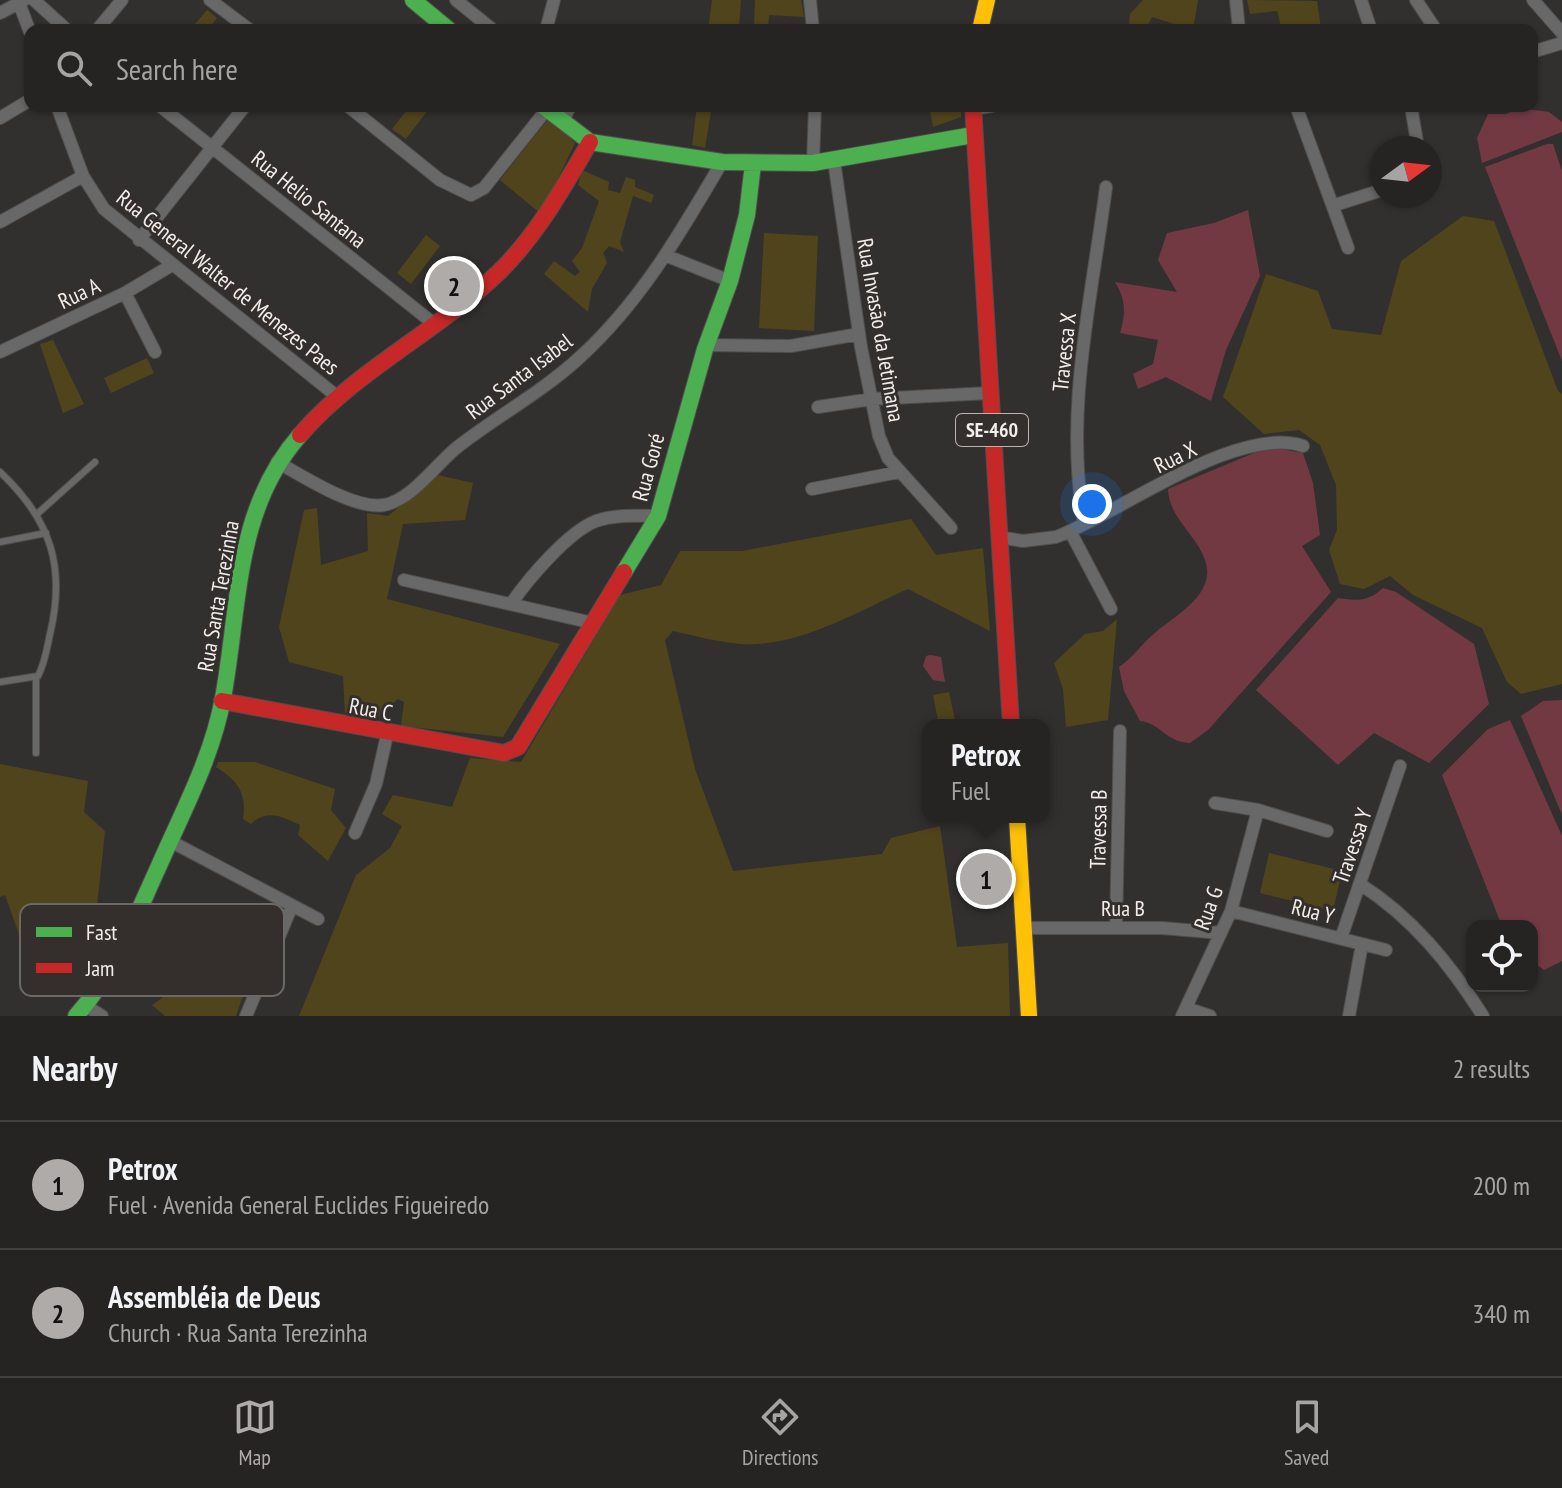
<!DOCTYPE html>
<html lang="en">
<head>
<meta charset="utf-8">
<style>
	body { margin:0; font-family:"PT Sans Narrow",sans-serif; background:#2e2c2a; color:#f1f3f6 }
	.controls { position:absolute; right:24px; bottom:24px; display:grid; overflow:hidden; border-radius:16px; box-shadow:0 2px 6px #0004 }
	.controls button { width:72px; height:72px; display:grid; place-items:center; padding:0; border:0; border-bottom:2px solid #424140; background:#262422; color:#f1f3f6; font:40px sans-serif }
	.compass { position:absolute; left:1370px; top:136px; width:72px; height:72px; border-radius:50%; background:#262422; box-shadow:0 2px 6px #0004; rotate:75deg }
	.you { position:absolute; left:1092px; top:504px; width:28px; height:28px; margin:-20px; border:6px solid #fff; border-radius:50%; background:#1a73e8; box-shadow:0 0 0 12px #1a73e833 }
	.badge { display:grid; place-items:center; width:52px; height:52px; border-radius:50%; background:#aeaba9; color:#111; font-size:26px; font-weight:700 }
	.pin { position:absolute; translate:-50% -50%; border:4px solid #fff; box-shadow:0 2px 8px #0006 }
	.popup { position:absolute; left:922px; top:719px; width:128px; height:104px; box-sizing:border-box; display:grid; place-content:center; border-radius:16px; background:#262422; filter:drop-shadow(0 2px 6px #0005); font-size:26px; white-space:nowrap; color:#a4a4a5 }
	.popup b { font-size:30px; color:#f1f3f6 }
	.popup::after { content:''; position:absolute; left:50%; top:100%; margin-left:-16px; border:16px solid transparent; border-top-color:#262422 }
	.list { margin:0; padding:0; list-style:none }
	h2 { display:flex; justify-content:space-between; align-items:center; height:104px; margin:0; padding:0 32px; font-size:34px }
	h2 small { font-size:26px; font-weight:400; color:#a4a4a5 }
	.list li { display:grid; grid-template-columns:52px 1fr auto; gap:24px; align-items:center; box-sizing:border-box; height:128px; padding:0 32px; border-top:2px solid #424140 }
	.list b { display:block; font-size:30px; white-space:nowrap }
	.list p { margin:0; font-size:26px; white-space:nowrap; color:#a4a4a5 }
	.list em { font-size:26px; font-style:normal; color:#a4a4a5 }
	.icon { flex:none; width:44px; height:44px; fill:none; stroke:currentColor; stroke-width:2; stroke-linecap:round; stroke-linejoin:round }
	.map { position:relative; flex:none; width:1562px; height:1016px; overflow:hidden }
	.search { position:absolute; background:#262422; box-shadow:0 2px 6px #0004; left:24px; right:24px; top:24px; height:88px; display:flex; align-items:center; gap:20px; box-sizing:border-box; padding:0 28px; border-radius:16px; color:#a4a4a5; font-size:30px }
	.sheet { height:360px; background:#262422 }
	nav { display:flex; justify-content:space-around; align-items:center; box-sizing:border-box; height:112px; border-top:2px solid #424140; background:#262422; font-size:22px; color:#a4a4a5 }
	nav a { display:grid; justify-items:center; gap:4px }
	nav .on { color:#aeaba9 }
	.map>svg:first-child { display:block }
</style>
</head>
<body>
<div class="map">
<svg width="1562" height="1016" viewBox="0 0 1562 1016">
	<rect width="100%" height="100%" fill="#32302e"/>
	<path fill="#50441c" d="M712,0h29l-2,27 15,2 1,-29h46l3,17 -35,-2 -1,15h-60z
		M1143,0h55l-5,30 -41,-13 -4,8h-19l1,-11z
		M1247,0l70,1 4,27 -39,2 -5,-19 -27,3z
		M207,10l10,8 -9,12h-18z
		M410,106h21l-25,33 -14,-10z
		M697,106h15l-7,42 -13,-3z
		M929,106h33l-1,11 -28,10z
		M549,118l26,25 -34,71 -41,-34z
		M582,170l27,12 -1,8 12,3 6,-16 9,3v7l19,8 -3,8 -18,-7 -13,46 4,10 -15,-6 -6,7 4,10 -15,26 -4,23 -44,-38 10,-13 21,15 5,-4 -8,-11 10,-13 17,-47 -21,-16z
		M1463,216l31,5 64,170 4,3v290l-41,10 -14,-12 -25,-54 -69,-33 -23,-19 -26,13 -24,-5 -11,-34 8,-20 -1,-45 -16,-40 -21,-15 -35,4 -41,-37 43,-123 52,17 14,38 49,6 20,-74z
		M764,233l54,3 -4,95 -55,-3z
		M426,235l14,11 -29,38 -14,-11z
		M53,340l31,64 -21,9 -23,-69z
		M147,358l7,15 -43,20 -7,-15z
		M438,475l35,8 -8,37 -62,4 -16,75 173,45 -57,93 -102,-11 3,-24 -6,-3 -24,21 -29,-7 -2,-37 -54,-14 -10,-35 25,-117 13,-2 4,57 47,-14 -1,-38 21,3z
		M911,519l25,36 47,-7 7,83 -82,-42c-52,23 -110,59 -168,55 -22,-2 -45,-8 -67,-13l-8,9 30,129 38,102 149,-17 9,-16 49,-12 17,121 51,-4 2,73h-711l57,-141 34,-27 12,-22 -20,-12 11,-19 59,12 18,-49 51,4 99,-167 41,-10 19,-34h62z
		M1117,619l-9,101 -42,7 -3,-38 -9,-26 31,-29 18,-3z
		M949,692l7,33h-17l-6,-30z
		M218,762h37l80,27 -4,21 15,18 -18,33 -30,-26 2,-10c-17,-8 -33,-17 -49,-1l-8,-5c4,-26 -5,-38 -27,-52z
		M0,764l88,17 -4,31 21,19 -16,152 -28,-23 -25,22 -31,-87 -5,2z
		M1269,853l73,18 -9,40 -73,-18z
		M201,971l44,19 -9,26h-71l-13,-11z"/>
	<path fill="#723943" d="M1518,108l31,4 13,10v10l-80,31 -5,-25 11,-24h18z
		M1547,144h6l9,27v190l-77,-194z
		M1248,210l12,66 -34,74 -15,51 -45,-24 -28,12 -5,-15 20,-10 5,-24 -38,-7c6,-20 6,-33 -5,-51l62,10 -19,-32 9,-27 47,-10z
		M1268,447l35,6 10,30 7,52 -18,11 29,46 -123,138 -18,13c-25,-1 -29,-20 -50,-22l-16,-30 -5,-24c16,-11 23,-24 37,-35 20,-17 61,-38 49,-72 -9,-26 -36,-42 -37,-71z
		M1383,588l13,4 78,52 15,60 -60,59 -55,-30 -36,32 -82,-75 82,-92c19,3 30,4 45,-10z
		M931,655l10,2 4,25 -12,-2 -10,-14 3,-10z
		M1562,700v115l-41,-99 22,-15z
		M1510,720l52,116v125l-18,9 -12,-9v-35h-30l-60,-151 46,-46z"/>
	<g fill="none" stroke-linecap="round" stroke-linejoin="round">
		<g stroke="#504e4d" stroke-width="8">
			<path id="lane" d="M0,472c51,48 66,95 50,162 -3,14 -5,29 -12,42l-38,6
				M36,515l59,-53
				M0,542l46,-9
				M36,753v-75"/>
		</g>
		<g stroke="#504e4d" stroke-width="14">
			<path id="street" d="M24,0l-5,3 11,29
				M34,0l33,30
				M210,0l40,30
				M456,0l37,30
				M810,0l3,30
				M1236,0l3,30
				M1361,0l10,30
				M1416,0l20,30
				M1533,0l29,33
				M0,13l19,-10
				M97,30l25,-30
				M546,30l8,-30
				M1532,52l30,-9
				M57,106l26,70 21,33 235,189
				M160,106l273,217
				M348,106l92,74 31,15 13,-7 63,-79
				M1296,106l52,142
				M1411,106l7,42
				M973,109l19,-3
				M0,118l30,-18
				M563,121l7,-15
				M834,161l27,186 18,89 9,22 63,70
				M813,163l2,-57
				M1335,205l47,-15
				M0,222l83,-46
				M139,240l106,-134
				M667,256l63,25
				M125,293l30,59
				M707,345l84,1 68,-12
				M0,352l125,-59 47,-28
				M818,407l54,-8 118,-6
				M277,462c26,14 77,48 107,43 27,-5 51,-39 71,-56 40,-32 86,-56 124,-91 61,-55 102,-126 143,-196
				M812,489l87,-17
				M1084,522c-20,-111 8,-225 22,-335
				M1070,531l41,78
				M998,537l25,4 33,-4c64,-24 181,-113 247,-91
				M404,580l189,43
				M511,604c17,-25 57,-72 85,-83 20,-7 41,-5 62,-5
				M1215,803l43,7 69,21
				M355,833l21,-49 11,-49
				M170,841l148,78
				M1360,884c53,34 90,80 123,132
				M1231,911l155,39
				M1024,928h138l59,5
				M1116,928l4,-197
				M1341,938l59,-172
				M86,1006l16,10
				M1186,1008l24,8
				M246,1016l45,-108
				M1182,1016l49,-105 27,-101
				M1349,1016l13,-72"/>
		</g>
		<g stroke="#504e4d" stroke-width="18">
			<path id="fast" d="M413,0l36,30
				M543,106l47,36 132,20 91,1 160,-28
				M624,572l34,-56 47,-167 25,-68 17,-66 6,-51
				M76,1016c39,-44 58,-96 82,-148 24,-55 54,-110 65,-170 17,-92 11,-188 77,-263"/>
		</g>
		<g stroke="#504e4d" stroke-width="18">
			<path id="slow" d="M980,30l7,-30
				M1017,817l12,199"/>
		</g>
		<g stroke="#504e4d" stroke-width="18">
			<path id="jam" d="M973,106l38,619
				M300,435c56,-65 137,-103 199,-163 38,-37 64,-84 91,-130
				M222,701l282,52 14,-6 106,-175"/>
		</g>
		<use href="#lane" stroke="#696868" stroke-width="6"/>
		<use href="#street" stroke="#696868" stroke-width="12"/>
		<use href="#fast" stroke="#4caf50" stroke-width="16"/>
		<use href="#slow" stroke="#ffc107" stroke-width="16"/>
		<use href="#jam" stroke="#c62828" stroke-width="16"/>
	</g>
	<g text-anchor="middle" stroke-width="6" stroke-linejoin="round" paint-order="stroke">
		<rect fill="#342f2c" stroke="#b8b4b2" stroke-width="2" x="956" y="414" width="72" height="32" rx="6"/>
		<g font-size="20" font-weight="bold" fill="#f0edeb">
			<text x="992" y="437">SE-460</text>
		</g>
		<g font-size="22" fill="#f0edeb" stroke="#342f2c">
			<text transform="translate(309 199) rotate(39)" y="8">Rua Helio Santana</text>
			<text transform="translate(228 282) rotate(39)" y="8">Rua General Walter de Menezes Paes</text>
			<text transform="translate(79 293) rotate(-25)" y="8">Rua A</text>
			<text transform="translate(881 330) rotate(80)" y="8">Rua Invasão da Jetimana</text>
			<text transform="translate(1064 352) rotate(-84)" y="8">Travessa X</text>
			<text transform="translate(519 376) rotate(-37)" y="8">Rua Santa Isabel</text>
			<text transform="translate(1175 457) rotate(-26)" y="8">Rua X</text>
			<text transform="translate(648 467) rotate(-75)" y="8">Rua Goré</text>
			<text transform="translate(218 596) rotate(-80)" y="8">Rua Santa Terezinha</text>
			<text transform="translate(371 709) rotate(11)" y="8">Rua C</text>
			<text transform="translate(1098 829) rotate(-89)" y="8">Travessa B</text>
			<text transform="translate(1352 846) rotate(-71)" y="8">Travessa Y</text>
			<text x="1123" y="916">Rua B</text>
			<text transform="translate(1208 908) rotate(-70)" y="8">Rua G</text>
			<text transform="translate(1313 911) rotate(14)" y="8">Rua Y</text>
		</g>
	</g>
	<rect x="20" y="904" width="264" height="92" rx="12" fill="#342f2c" stroke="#6c6865" stroke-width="2"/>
	<rect x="36" y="927" width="36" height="10" fill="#4caf50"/>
	<rect x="36" y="963" width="36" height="10" fill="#c62828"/>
	<g font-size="22" fill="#f0edeb">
		<text x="86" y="940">Fast</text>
		<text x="86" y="976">Jam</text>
	</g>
</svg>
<div class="controls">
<button><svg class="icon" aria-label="locate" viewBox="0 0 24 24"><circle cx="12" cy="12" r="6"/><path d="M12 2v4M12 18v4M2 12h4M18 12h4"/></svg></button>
</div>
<svg class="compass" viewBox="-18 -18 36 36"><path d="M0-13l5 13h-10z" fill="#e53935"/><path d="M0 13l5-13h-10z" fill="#a4a4a5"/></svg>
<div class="you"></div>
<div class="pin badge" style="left:986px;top:879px">1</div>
<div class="popup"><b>Petrox</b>Fuel</div>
<div class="pin badge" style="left:454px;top:286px">2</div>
<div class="search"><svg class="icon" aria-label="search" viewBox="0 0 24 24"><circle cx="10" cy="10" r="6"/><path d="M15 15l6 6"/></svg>Search here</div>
</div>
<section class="sheet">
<h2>Nearby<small>2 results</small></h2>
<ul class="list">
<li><span class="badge">1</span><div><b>Petrox</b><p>Fuel · Avenida General Euclides Figueiredo</p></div><em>200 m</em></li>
<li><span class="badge">2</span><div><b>Assembléia de Deus</b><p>Church · Rua Santa Terezinha</p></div><em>340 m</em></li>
</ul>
</section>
<nav>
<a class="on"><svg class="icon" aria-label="map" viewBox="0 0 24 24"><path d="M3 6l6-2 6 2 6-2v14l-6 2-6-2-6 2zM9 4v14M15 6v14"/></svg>Map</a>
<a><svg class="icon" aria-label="directions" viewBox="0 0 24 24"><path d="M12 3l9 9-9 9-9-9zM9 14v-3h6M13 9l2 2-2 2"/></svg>Directions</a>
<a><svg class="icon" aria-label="saved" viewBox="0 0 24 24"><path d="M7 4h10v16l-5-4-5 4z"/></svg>Saved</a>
</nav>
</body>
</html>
